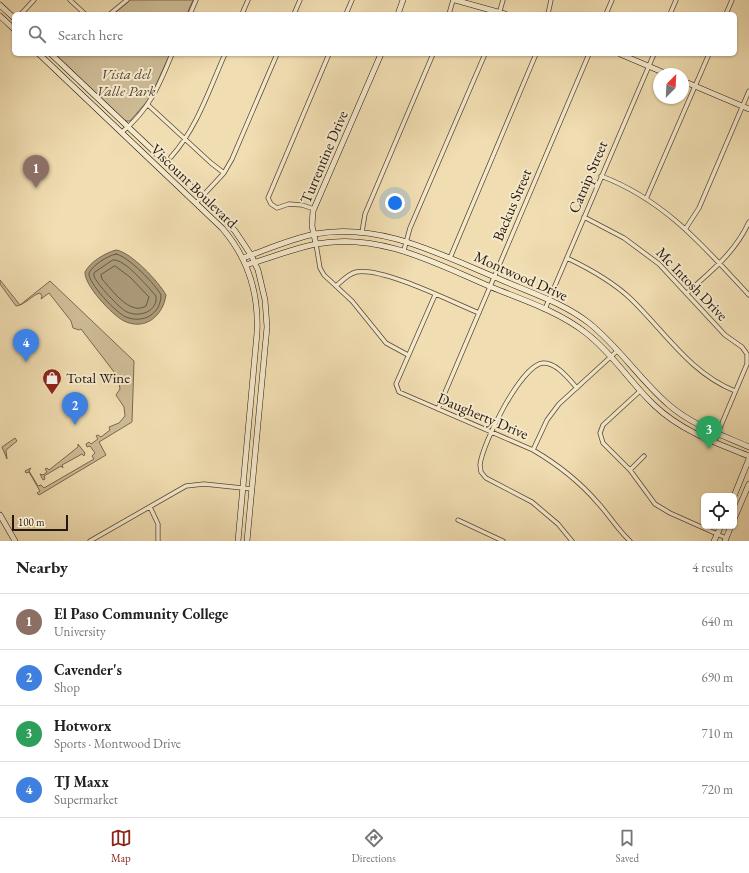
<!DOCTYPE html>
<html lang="en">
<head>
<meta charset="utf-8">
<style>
	body { margin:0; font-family:"EB Garamond",serif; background:#f2f2f2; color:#222 }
	.controls { position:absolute; right:12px; bottom:12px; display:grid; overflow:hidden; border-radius:6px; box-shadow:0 1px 3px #0004 }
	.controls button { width:36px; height:36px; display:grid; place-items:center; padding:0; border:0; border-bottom:1px solid #e0e0e0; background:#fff; color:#222; font:20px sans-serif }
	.compass { position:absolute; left:653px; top:68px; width:36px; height:36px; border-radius:50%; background:#fff; box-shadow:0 1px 3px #0004; rotate:24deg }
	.scale { position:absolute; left:12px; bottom:10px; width:56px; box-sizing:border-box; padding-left:4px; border:2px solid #24170d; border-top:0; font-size:11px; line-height:14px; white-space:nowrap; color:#24170d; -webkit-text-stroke:3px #f5e9cc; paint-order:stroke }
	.you { position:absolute; left:395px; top:203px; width:14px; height:14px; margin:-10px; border:3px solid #fff; border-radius:50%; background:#1a73e8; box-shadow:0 0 0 6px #1a73e833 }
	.badge { display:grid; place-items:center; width:26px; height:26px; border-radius:50%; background:#8f2418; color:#fff; font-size:13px; font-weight:700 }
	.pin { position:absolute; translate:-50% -33px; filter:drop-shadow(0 1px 2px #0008) }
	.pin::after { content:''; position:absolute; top:21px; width:14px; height:12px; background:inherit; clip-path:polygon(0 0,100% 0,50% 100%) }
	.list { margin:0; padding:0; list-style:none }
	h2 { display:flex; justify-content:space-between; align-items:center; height:52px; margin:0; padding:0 16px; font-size:17px }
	h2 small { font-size:13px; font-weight:400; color:#767676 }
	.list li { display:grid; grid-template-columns:26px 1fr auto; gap:12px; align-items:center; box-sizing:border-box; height:56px; padding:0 16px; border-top:1px solid #e0e0e0 }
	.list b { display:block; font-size:15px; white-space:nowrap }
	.list p { margin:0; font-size:13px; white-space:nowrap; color:#767676 }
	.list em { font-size:13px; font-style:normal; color:#767676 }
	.icon { flex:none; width:22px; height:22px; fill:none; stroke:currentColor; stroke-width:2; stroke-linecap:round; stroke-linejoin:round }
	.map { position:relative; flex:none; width:749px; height:541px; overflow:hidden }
	.search { position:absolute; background:#fff; box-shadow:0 1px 3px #0004; left:12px; right:12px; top:12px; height:44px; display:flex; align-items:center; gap:10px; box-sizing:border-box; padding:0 14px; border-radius:6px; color:#767676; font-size:15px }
	.sheet { height:276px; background:#fff }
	nav { display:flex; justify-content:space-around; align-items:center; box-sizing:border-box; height:56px; border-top:1px solid #e0e0e0; background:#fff; font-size:11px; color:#767676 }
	nav a { display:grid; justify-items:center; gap:2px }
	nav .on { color:#8f2418 }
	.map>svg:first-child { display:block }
</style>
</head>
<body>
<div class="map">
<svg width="749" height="541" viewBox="0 0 749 541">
	<rect width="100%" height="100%" fill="#f0ddb1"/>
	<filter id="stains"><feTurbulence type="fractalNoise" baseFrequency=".005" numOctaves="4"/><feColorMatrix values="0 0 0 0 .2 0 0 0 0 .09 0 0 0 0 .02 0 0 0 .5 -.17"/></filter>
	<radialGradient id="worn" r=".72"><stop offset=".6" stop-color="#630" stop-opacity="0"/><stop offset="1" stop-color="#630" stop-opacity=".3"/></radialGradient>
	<path fill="#cdbb95" stroke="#786951" d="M130,0h63l-6,14h-74z
		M59,54h111l-20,44 -20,23h-6l-67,-65z
		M0,280l20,25 30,-24 84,80 -2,61 -33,20 7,13 -67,40 -2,-2 3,-2 -11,-19 -3,1 -1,-2 6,-3 -2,3 9,15 3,-1 3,3 50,-29 -2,-3 3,-3 -5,-7 -3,1 -1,-3 3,-2 2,2 7,-5 -2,-3 2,-1 3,2 9,-7 -1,-3 10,-4 6,-7 -1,-9 -8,-12 4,-6 -1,-6 2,-2 -40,-52 -2,1 -6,-2 -2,-7 -22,-28 -8,6 1,-3 -2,-3c-8,2 -15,12 -24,13l-16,-22z
		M15,438l2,3 -11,9 1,9 -5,-12z
		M78,444l7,9 -1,3 -2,-2 -20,11 1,3 -2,-2 -17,10 1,3 -2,1 -3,-6 3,1 4,-3 -2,-3 2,-1 2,2 29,-23z"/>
	<path fill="#ab9a79" stroke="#75664e" d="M116,250c15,2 43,32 50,45 -3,21 -21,36 -42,26 -12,-6 -40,-36 -39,-49 5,-10 20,-19 31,-22z"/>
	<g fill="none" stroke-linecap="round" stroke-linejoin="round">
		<path stroke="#685843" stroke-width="1" d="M116,254c12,2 40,31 45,41 0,19 -18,29 -35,22 -10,-4 -38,-34 -37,-44 4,-8 18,-17 27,-19z
			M113,260c11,-2 35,27 43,36 2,15 -16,22 -29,16 -7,-3 -31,-29 -33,-36v-3z
			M115,266l15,11 19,20 -3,9c-16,10 -34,-16 -44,-27l-1,-4z"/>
		<g stroke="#574836" stroke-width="5">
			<path id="street" d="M70,0l15,14
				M21,14l13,-14
				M110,14l17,-14
				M190,14l6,-14
				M242,14l6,-14
				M294,14l6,-14
				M346,14l6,-14
				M449,14l4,-14
				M499,14l4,-14
				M548,14l3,-14
				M606,14l6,-14
				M670,14l6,-14
				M726,14l6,-14
				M148,105l63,58 13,10
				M122,132c27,-22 37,-46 50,-78
				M171,157c26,-29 38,-67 54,-103
				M601,176c64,24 103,71 148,119
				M646,199l63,-145
				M196,203l28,-30 8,-14 45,-105
				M314,209l-12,-4 -13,-1 -12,4 -6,-4 -3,-6 61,-144
				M584,217l40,21 35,26 66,71 17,12 5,7v10l-33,78
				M686,228l13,-20 50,-117
				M362,232l3,-18 68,-160
				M316,244l4,24 4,7 28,26 34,42 22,12
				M404,250l6,-22 75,-174
				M450,258l86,-204
				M567,258c23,11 45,23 64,41 34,33 59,74 104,92
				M336,286c6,-5 12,-12 20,-14 27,-5 96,30 123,41
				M687,293c25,-23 47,-39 62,-71
				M435,295l-39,89 3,8 134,58c24,14 46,31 65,53 11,12 20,27 32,38
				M545,309l109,-255
				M640,391l-37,34 -3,8 3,10 27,27 25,34 15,9 56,25
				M438,409l151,-355
				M533,450l14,-30 12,-16 58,-53
				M630,470l14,-14
				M150,507l8,17v17
				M458,520l45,21
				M90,541l96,-55 18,-2 48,5
				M572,541l-14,-17 -26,-22 -46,-24 -5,-6 -1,-7c2,-21 41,-100 63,-102 13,-1 26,16 34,25"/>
		</g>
		<g stroke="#24170d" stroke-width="6">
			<path id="secondary" d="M455,0l50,14
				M0,5l14,13
				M398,14l5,-14
				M0,16l14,13
				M39,54l183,174c26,30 37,65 35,105l-19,208
				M51,54l168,159 16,18 16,24 7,15 7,30 2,27 -20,214
				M620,54l47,20
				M683,81l66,28
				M316,244l-4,-18 1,-15 68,-157
				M243,258c23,-8 47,-19 72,-24 64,-12 124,20 182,44 31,14 65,24 92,45 30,24 51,57 80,82 23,20 53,30 80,42
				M246,265c24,-7 46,-16 70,-21 63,-12 119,19 175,43 32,13 67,24 95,46 26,20 44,49 68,72 27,26 62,38 95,51
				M734,496l15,-37
				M0,515l15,26
				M734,519l15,-35
				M714,541l7,-15
				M725,541l6,-15"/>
		</g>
		<use href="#street" stroke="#f5e9cc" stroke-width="3.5"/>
		<use href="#secondary" stroke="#f5e9cc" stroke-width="5"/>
	</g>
	<defs>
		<g id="shop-pin" transform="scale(1)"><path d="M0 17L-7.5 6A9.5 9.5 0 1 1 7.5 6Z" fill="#8f2418" stroke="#f5e9cc"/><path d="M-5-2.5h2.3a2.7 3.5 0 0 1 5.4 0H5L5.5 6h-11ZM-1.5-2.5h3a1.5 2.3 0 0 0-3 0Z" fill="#fff"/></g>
	</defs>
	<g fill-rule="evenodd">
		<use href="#shop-pin" x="52" y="378"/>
	</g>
	<g text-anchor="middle" stroke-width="4" stroke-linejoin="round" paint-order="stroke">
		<g font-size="15" font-style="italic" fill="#574836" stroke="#f5e9cc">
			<text x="126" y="79">Vista del<tspan x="126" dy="17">Valle Park</tspan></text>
		</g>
		<g font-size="15" fill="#24170d" stroke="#f5e9cc">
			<text transform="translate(324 157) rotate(-67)" y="5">Turrentine Drive</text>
			<text transform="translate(588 177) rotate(-67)" y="5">Catnip Street</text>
			<text transform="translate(194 186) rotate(44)" y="5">Viscount Boulevard</text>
			<text transform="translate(512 205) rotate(-67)" y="5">Backus Street</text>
			<text transform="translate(521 276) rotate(24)" y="5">Montwood Drive</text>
			<text transform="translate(692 284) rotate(46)" y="5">Mc Intosh Drive</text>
			<text transform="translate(483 416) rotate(23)" y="5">Daugherty Drive</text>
		</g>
		<g font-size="15" fill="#24170d" stroke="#f5e9cc" text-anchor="start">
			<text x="66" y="383">Total Wine</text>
		</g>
	</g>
	<rect width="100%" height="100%" filter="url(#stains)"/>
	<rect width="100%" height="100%" fill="url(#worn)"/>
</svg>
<div class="controls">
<button><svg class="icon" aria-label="locate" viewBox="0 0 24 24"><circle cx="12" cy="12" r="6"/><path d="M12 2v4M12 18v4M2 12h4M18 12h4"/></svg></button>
</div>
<svg class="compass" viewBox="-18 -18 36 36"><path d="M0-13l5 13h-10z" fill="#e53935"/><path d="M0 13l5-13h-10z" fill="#767676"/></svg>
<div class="scale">100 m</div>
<div class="you"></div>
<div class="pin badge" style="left:36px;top:188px;background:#8d6e63">1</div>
<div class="pin badge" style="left:75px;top:425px;background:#3f7fe0">2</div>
<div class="pin badge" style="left:709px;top:449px;background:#2e9e5b">3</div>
<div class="pin badge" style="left:26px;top:362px;background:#3f7fe0">4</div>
<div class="search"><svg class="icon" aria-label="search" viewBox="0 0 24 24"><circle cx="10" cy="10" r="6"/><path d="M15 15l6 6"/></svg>Search here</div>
</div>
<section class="sheet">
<h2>Nearby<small>4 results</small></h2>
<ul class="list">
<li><span class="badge" style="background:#8d6e63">1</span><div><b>El Paso Community College</b><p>University</p></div><em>640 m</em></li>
<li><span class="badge" style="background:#3f7fe0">2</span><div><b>Cavender's</b><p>Shop</p></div><em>690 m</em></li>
<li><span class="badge" style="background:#2e9e5b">3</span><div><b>Hotworx</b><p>Sports · Montwood Drive</p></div><em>710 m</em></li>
<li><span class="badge" style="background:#3f7fe0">4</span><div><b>TJ Maxx</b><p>Supermarket</p></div><em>720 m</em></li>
</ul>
</section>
<nav>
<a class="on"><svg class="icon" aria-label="map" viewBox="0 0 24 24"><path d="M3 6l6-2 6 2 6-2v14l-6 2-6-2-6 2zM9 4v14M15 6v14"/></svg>Map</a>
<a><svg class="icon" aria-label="directions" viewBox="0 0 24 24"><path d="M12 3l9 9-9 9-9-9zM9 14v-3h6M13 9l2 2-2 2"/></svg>Directions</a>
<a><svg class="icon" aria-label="saved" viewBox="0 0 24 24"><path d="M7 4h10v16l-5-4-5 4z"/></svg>Saved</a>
</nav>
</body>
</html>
